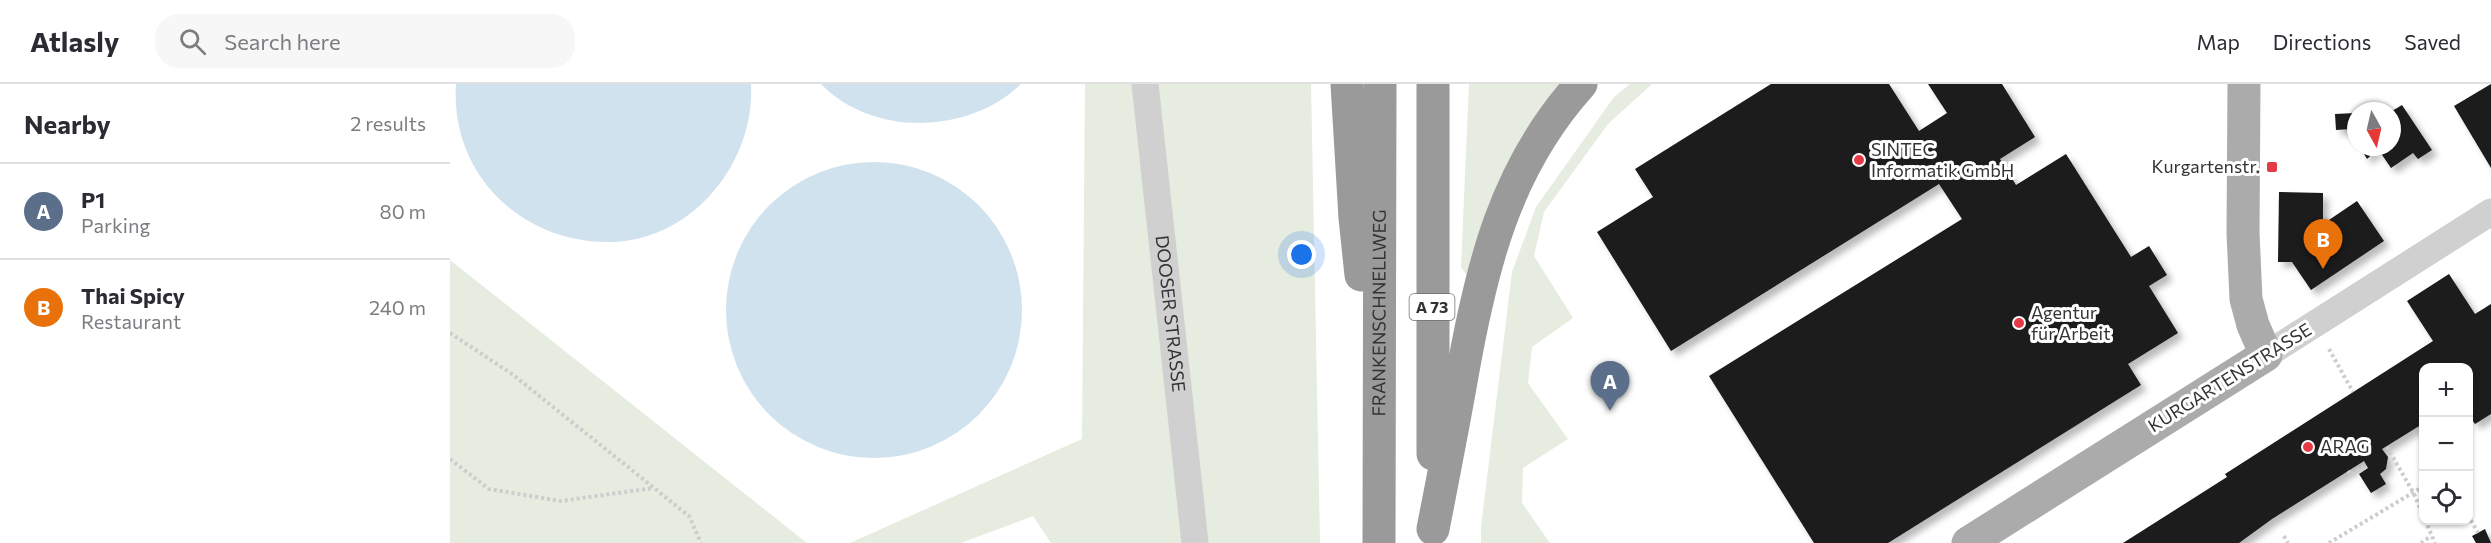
<!DOCTYPE html>
<html lang="en">
<head>
<meta charset="utf-8">
<style>
	body { margin:0; font-family:Commissioner,sans-serif; background:#f7f7f7; color:#2b2b33 }
	.controls { position:absolute; right:18px; bottom:18px; display:grid; overflow:hidden; border-radius:12px; box-shadow:0 2px 4px #0004 }
	.controls button { width:54px; height:54px; display:grid; place-items:center; padding:0; border:0; border-bottom:2px solid #e1e1e2; background:#fff; color:#2b2b33; font:30px sans-serif }
	.compass { position:absolute; left:1897px; top:18px; width:54px; height:54px; border-radius:50%; background:#fff; box-shadow:0 2px 4px #0004; rotate:172deg }
	.you { position:absolute; left:852px; top:171px; width:21px; height:21px; margin:-15px; border:4px solid #fff; border-radius:50%; background:#1a73e8; box-shadow:0 0 0 9px #1a73e833 }
	.badge { display:grid; place-items:center; width:39px; height:39px; border-radius:50%; background:#0b8043; color:#fff; font-size:20px; font-weight:700 }
	.pin { position:absolute; translate:-50% -50px; filter:drop-shadow(0 2px 3px #0008) }
	.pin::after { content:''; position:absolute; top:32px; width:21px; height:18px; background:inherit; clip-path:polygon(0 0,100% 0,50% 100%) }
	.list { margin:0; padding:0; list-style:none }
	h2 { display:flex; justify-content:space-between; align-items:center; height:78px; margin:0; padding:0 24px; font-size:26px }
	h2 small { font-size:20px; font-weight:400; color:#7c7c81 }
	.list li { display:grid; grid-template-columns:39px 1fr auto; gap:18px; align-items:center; box-sizing:border-box; height:96px; padding:0 24px; border-top:2px solid #e1e1e2 }
	.list b { display:block; font-size:22px; white-space:nowrap }
	.list p { margin:0; font-size:20px; white-space:nowrap; color:#7c7c81 }
	.list em { font-size:20px; font-style:normal; color:#7c7c81 }
	.icon { flex:none; width:33px; height:33px; fill:none; stroke:currentColor; stroke-width:2; stroke-linecap:round; stroke-linejoin:round }
	.map { position:relative; flex:none; width:2041px; height:459px; overflow:hidden }
	header { display:flex; align-items:center; gap:36px; box-sizing:border-box; height:84px; padding:0 30px; background:#fff; border-bottom:2px solid #e1e1e2 }
	header strong { font-size:28px }
	nav { display:flex; gap:33px; margin-inline-start:auto; font-size:21px }
	.search { width:420px; height:54px; background:#f7f7f7; display:flex; align-items:center; gap:15px; box-sizing:border-box; padding:0 21px; border-radius:24px; color:#7c7c81; font-size:22px }
	main { display:flex }
	aside { flex:1; background:#fff }
	.map>svg:first-child { display:block }
</style>
</head>
<body>
<header>
<strong>Atlasly</strong>
<div class="search"><svg class="icon" aria-label="search" viewBox="0 0 24 24"><circle cx="10" cy="10" r="6"/><path d="M15 15l6 6"/></svg>Search here</div>
<nav><a>Map</a><a>Directions</a><a>Saved</a></nav>
</header>
<main>
<aside>
<h2>Nearby<small>2 results</small></h2>
<ul class="list">
<li><span class="badge" style="background:#5c6f8a">A</span><div><b>P1</b><p>Parking</p></div><em>80 m</em></li>
<li><span class="badge" style="background:#e8710a">B</span><div><b>Thai Spicy</b><p>Restaurant</p></div><em>240 m</em></li>
</ul>
</aside>
<div class="map">
<svg width="2041" height="459" viewBox="0 0 2041 459">
	<defs>
		<filter id="shadow"><feDropShadow dx="5.5" dy="5.5" stdDeviation="3" flood-color="#0004"/></filter>
	</defs>
	<rect width="100%" height="100%" fill="#fff"/>
	<path fill="#e6ecdf" d="M635,0h226l9,459h-269l-18,-27 -72,27h-111l232,-104z
		M1019,0h90c-46,54 -66,128 -91,193l-7,-10z
		M1180,0h22l-44,40 -64,88 -10,44 39,62 -41,29 -4,36 40,56 -45,29 -1,35 28,40h-69v-16l31,-255 24,-65 78,-110z
		M0,176l357,283h-357z"/>
	<path fill="#cfe2ee" d="M6,0h295c4,80 -60,158 -143,158 -89,0 -158,-70 -152,-158z
		M371,0h200c-52,51 -149,53 -200,0z
		M276 226a148 148 0 1 1 296 0a148 148 0 1 1-296 0Z"/>
	<path fill="#1a1a1a" filter="url(#shadow)" d="M1321,0h118l30,47 28,-18 -19,-29h74l33,53 -35,22 16,26 50,-31 65,103 18,-11 18,29 -18,11 29,47 -50,31 13,21 -253,158h-74l-105,-167 253,-157 -23,-35 -268,167 -74,-119 56,-35 -18,-28z
		M2041,0v84l-37,-62z
		M1952,21l30,45 -14,9 -5,-6 -22,15 -13,-19 -11,10 -7,-12h32v-36z
		M1906,29v26l-6,-10 -14,1 -1,-16z
		M1829,108l44,1v31l34,-23 27,40 -73,49 -19,-28h-14z
		M1999,190l26,40 16,-10v110l-16,10 -7,-10v-46h-44v55l-42,26 6,8 -2,12 -6,5 6,10 -15,9 -12,-19 9,-6 -4,-7 -92,58 -33,24h-116l104,-66 -2,-3 208,-133 -26,-40z
		M2035,445l6,14h-15l-4,-7z"/>
	<g fill="none" stroke-linecap="round" stroke-linejoin="round">
		<path stroke="#cdcdcd" stroke-width="4" stroke-dasharray="3 3" stroke-linecap="butt" d="M0,249l62,41 177,142 12,27
			M1879,265l24,43
			M2018,333l2,-1
			M1937,363l26,45 11,25
			M0,375l39,30 72,12 92,-13
			M1898,387l3,4 16,-10
			M2018,431l10,18
			M1975,436l10,23
			M1834,452l4,7
			M1879,459l95,-57
			M1971,459l10,-7"/>
		<g stroke="#d0d0d0" stroke-width="27">
			<path id="s1" d="M695,0l50,459"/>
			<path d="M1816,271l225,-143"/>
		</g>
		<path stroke="#ababab" stroke-width="33" d="M1518,459l298,-188 -13,-30 -7,-26 -3,-66 1,-149"/>
		<g stroke="#9a9a9a" stroke-width="33">
			<path d="M897,0l8,134 6,57"/>
			<path d="M983,370v-370"/>
			<path d="M983,445c10,-51 20,-102 29,-153 19,-108 43,-208 119,-292"/>
			<path id="s2" d="M929,459l1,-459"/>
		</g>
	</g>
	<g fill="#e63946" stroke="#fff" stroke-width="2">
		<circle cx="1409" cy="76" r="6"/>
		<rect x="1816" y="77" width="12" height="12" rx="3"/>
		<circle cx="1569" cy="239" r="6"/>
		<circle cx="1858" cy="363" r="6"/>
	</g>
	<g text-anchor="middle" stroke-width="6" stroke-linejoin="round" paint-order="stroke">
		<rect fill="#fff" stroke="#707070" stroke-width="1.5" x="959.5" y="210" width="45" height="26" rx="4.5"/>
		<g font-size="16" font-weight="bold" fill="#333">
			<text x="982" y="229">A 73</text>
		</g>
		<g font-size="18" fill="#333" stroke="#fff" text-anchor="start">
			<text x="1421" y="72">SINTEC<tspan x="1421" dy="21">Informatik GmbH</tspan></text>
			<text x="1810" y="89" text-anchor="end">Kurgartenstr.</text>
			<text x="1581" y="235">Agentur<tspan x="1581" dy="21">für Arbeit</tspan></text>
			<text x="1870" y="369">ARAG</text>
		</g>
		<g font-size="18" fill="#333" stroke="#fff">
			<text dy="6" stroke="none"><textPath href="#s1" startOffset="231">DOOSER STRASSE</textPath></text>
			<text dy="6" stroke="none"><textPath href="#s2" startOffset="230">FRANKENSCHNELLWEG</textPath></text>
			<text transform="translate(1780 294) rotate(-32)" y="6">KURGARTENSTRASSE</text>
		</g>
	</g>
</svg>
<div class="controls">
<button>+</button>
<button>−</button>
<button><svg class="icon" aria-label="locate" viewBox="0 0 24 24"><circle cx="12" cy="12" r="6"/><path d="M12 2v4M12 18v4M2 12h4M18 12h4"/></svg></button>
</div>
<svg class="compass" viewBox="-18 -18 36 36"><path d="M0-13l5 13h-10z" fill="#e53935"/><path d="M0 13l5-13h-10z" fill="#7c7c81"/></svg>
<div class="you"></div>
<div class="pin badge" style="left:1160px;top:327px;background:#5c6f8a">A</div>
<div class="pin badge" style="left:1873px;top:185px;background:#e8710a">B</div>
</div>
</main>
</body>
</html>
